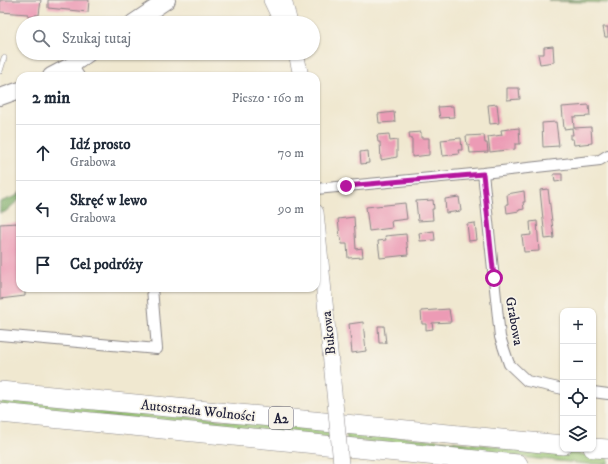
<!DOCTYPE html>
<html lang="pl">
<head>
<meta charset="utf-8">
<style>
	body { margin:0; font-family:"IM FELL DW Pica",serif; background:#f2f2f3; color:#1f2937 }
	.controls { position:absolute; right:12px; bottom:12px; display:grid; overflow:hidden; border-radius:8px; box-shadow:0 1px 3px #0004 }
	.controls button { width:36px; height:36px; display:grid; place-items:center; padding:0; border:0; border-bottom:1px solid #e0e1e3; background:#fff; color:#1f2937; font:20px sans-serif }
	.stop { position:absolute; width:12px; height:12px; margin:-9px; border:3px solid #b5179e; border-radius:50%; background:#fff }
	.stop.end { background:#b5179e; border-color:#fff; box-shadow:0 1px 4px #0008 }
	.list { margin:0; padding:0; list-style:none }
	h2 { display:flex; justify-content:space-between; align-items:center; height:52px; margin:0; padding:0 16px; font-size:17px }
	h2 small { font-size:13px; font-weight:400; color:#747a83 }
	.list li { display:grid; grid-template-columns:26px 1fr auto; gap:12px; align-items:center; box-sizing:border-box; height:56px; padding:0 16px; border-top:1px solid #e0e1e3 }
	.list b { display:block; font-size:15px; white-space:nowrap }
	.list p { margin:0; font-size:13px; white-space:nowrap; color:#747a83 }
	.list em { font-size:13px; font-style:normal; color:#747a83 }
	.icon { flex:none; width:22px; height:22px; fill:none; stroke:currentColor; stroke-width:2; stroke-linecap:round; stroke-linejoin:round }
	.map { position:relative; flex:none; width:608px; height:464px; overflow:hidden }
	.search { position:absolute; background:#fff; box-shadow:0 1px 3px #0004; left:16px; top:16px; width:304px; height:44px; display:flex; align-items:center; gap:10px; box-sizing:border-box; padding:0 14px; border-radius:22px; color:#747a83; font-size:15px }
	.panel { position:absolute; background:#fff; box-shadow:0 1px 3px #0004; left:16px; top:72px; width:304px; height:220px; border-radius:12px }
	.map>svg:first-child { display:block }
</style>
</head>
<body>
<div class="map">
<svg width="608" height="464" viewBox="0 0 608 464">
	<rect width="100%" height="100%" fill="#f7f3e8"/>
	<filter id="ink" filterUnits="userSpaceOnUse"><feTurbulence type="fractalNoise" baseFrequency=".025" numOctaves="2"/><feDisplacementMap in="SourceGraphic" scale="8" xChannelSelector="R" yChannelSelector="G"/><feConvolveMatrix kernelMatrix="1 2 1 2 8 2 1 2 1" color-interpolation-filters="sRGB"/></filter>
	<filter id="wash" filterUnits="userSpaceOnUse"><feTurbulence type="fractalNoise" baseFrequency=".012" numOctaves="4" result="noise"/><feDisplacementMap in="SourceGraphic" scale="16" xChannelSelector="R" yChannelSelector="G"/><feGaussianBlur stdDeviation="0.9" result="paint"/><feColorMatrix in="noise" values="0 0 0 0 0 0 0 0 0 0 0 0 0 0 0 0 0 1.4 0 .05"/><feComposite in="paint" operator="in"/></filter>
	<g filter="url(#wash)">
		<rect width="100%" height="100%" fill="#f0e8d0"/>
		<path fill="#94c270" stroke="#5b7256" d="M548,0h60v3l-57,-2z
			M0,398l329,32 1,8 -330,-31z
			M346,431l262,26v7h-20l-241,-24z"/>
		<path fill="#77a862" stroke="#4c654e" d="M20,192v7l-15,13 -5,1v-11l16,-6z"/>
		<g id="blocks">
			<path fill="#ec9bb5" d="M0,0h41l-2,15h-4v2l-7,-1v-2l-28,-2z
				M48,0h41l-1,12 -40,-4z
				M603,27h5v10h-3z
				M553,46l1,16 -14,2 -2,-10h6v-7z
				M507,88h12l1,11 -13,1z
				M497,104l2,19 -9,1 -2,-19z
				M589,105l1,11 -17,1 1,11 17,-1 1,16 -18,2 -1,-6h-3v-4h3l-1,-7 -8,1 -2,-22z
				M453,106l1,11 -14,1 -2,-11z
				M394,112l1,10 -16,1 -1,-9z
				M556,122l3,24 -16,1 -1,-24z
				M519,128l1,16h-5v5l-25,3 -2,-15 14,-2 -1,-5z
				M421,132v6h8v17l-17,2v-18h-2l-1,-6z
				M389,134l1,7 7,-1v17l-16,3 -1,-18h-2l-1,-7z
				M484,135l1,8h2l1,9 -18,1 -1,-8h-2l-1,-9z
				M461,138l1,12h-4l1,4 -16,2 -2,-16z
				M368,151l1,12 -8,1 -1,-12z
				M554,174h8v7l-7,1z
				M548,189l6,49 -9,1 -5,-49z
				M524,191l1,11h-2l1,7 -5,1v1l-12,2 -1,-9h2l-1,-10z
				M459,197l2,14 -15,2 -1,-14z
				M433,200l1,9h-2l1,11 -15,1 -2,-20z
				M405,203l2,16 -16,2 1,7 -23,3 -3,-24z
				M354,217l2,32 6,-1 1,9 -15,1 -1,-14h-5l-1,-6h-1l-2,-19z
				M537,221l2,30 -15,1 -2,-16 9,-1 -1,-13z
				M18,223h2v65h5v8l-25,3v-75z
				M475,223l2,17 -8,1 -2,-17z
				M434,231l1,9 -15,1 -1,-8z
				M406,234l2,21 -28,3 -2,-17 8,-1 -1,-4z
				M449,309l2,13 -19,1 1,6 -7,1v-6h-4l-1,-13z
				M363,322l3,29 -14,2 -3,-29z
				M378,326h6l2,17h-7z"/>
		</g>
	</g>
	<g filter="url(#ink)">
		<use href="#blocks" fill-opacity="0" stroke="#898586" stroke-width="1"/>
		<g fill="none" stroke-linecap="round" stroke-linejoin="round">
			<g stroke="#898586" stroke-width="6">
				<path id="service" d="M0,71l4,-13"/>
			</g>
			<g stroke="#898586" stroke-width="12">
				<path id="minor" d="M72,65l7,11
					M483,173l117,-13 8,-5
					M316,189l167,-16 17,164 9,27 18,17 36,8
					M0,335l157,14 -5,-61
					M593,392l15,2"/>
			</g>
			<g stroke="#898586" stroke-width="16">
				<path id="secondary" d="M271,0l11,23
					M284,0l6,23
					M296,53l5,23
					M316,212l17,170"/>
			</g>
			<g stroke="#898586" stroke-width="18">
				<path id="primary" d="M133,23l34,-23
					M51,76l21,-11 17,-12
					M0,97l20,-7"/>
			</g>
			<g stroke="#898586" stroke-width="20">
				<path id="motorway" d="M0,391l563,54
					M0,413l518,51
					M593,448l15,1"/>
			</g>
			<use href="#service" stroke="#fff" stroke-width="5"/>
			<use href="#minor" stroke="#fff" stroke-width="10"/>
			<use href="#secondary" stroke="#fff" stroke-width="15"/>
			<use href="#primary" stroke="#fff" stroke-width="16"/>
			<use href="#motorway" stroke="#fff" stroke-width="19"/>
			<g stroke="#898586" stroke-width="16" stroke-linecap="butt">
				<path id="secondary-bridge" d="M333,382l8,82"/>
			</g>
			<use href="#secondary-bridge" stroke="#fff" stroke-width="15"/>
		</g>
	</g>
	<g fill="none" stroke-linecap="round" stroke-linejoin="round" filter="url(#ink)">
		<path stroke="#b5179e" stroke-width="5" d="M346,186l137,-12 11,104"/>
	</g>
	<g text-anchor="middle" stroke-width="3.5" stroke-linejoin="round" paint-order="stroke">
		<rect fill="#f7f3e8" stroke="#62616f" stroke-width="1" x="269" y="407" width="24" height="22" rx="3"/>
		<g font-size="13" font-weight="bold" fill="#22223b">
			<text x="281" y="423">A2</text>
		</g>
		<g font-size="14" fill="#22223b" stroke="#f7f3e8">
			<text transform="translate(515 321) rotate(80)" y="5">Grabowa</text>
			<text transform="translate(328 333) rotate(-96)" y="5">Bukowa</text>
			<text transform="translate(198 410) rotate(6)" y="5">Autostrada Wolności</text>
		</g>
	</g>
</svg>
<div class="controls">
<button>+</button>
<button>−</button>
<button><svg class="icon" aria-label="locate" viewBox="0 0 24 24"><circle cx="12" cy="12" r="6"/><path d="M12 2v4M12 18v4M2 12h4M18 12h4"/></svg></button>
<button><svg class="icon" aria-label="layers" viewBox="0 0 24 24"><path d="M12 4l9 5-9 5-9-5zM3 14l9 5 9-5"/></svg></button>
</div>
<div class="stop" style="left:494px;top:278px"></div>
<div class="stop end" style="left:346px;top:186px"></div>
<div class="search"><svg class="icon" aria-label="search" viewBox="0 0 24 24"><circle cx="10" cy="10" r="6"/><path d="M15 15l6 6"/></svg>Szukaj tutaj</div>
<section class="panel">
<h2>2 min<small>Pieszo · 160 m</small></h2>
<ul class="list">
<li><svg class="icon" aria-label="ahead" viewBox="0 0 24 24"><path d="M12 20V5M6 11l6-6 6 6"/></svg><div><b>Idź prosto</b><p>Grabowa</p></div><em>70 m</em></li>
<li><svg class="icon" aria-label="left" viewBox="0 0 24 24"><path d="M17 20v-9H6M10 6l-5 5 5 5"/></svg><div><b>Skręć w lewo</b><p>Grabowa</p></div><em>90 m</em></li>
<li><svg class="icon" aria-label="arrive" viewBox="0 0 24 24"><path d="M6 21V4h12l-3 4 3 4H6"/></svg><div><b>Cel podróży</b></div></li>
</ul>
</section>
</div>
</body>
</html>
